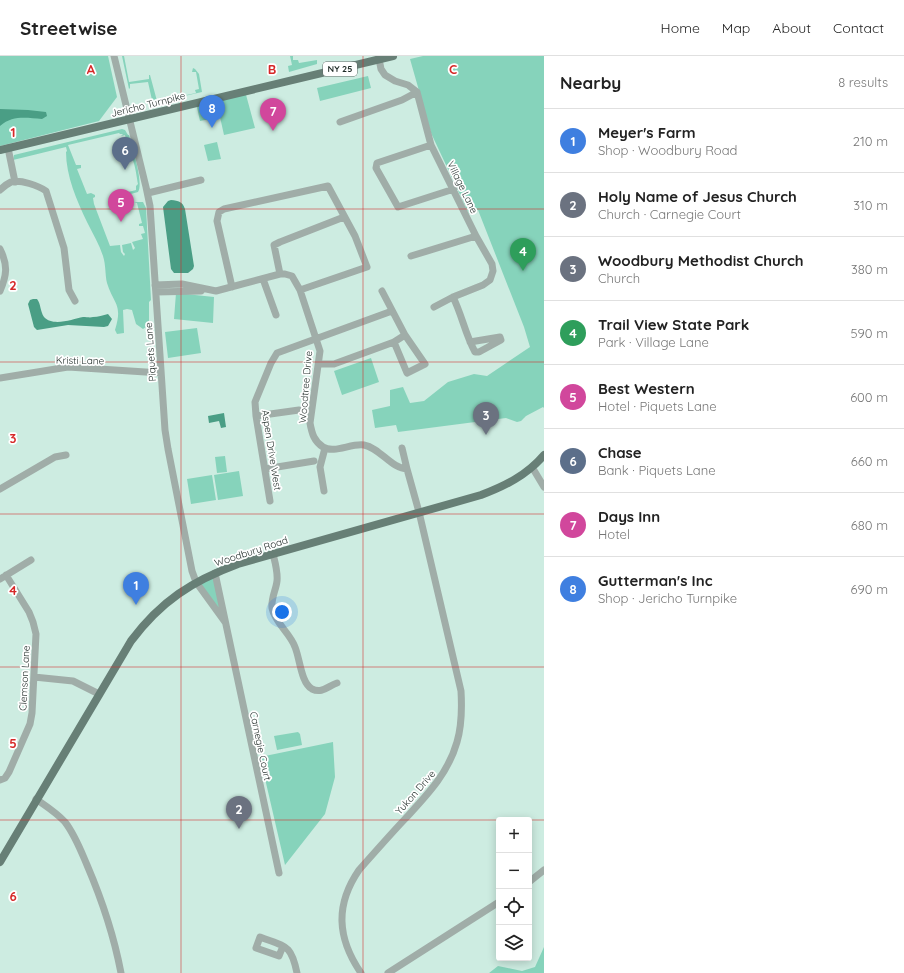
<!DOCTYPE html>
<html lang="en">
<head>
<meta charset="utf-8">
<style>
	body { margin:0; font-family:Quicksand,sans-serif; background:#f6f6f6; color:#222 }
	.controls { position:absolute; right:12px; bottom:12px; display:grid; overflow:hidden; border-radius:4px; box-shadow:0 2px 10px #0003 }
	.controls button { width:36px; height:36px; display:grid; place-items:center; padding:0; border:0; border-bottom:1px solid #e0e0e0; background:#fff; color:#222; font:20px sans-serif }
	.you { position:absolute; left:282px; top:556px; width:14px; height:14px; margin:-10px; border:3px solid #fff; border-radius:50%; background:#1a73e8; box-shadow:0 0 0 6px #1a73e833 }
	.badge { display:grid; place-items:center; width:26px; height:26px; border-radius:50%; background:#0f766e; color:#fff; font-size:13px; font-weight:700 }
	.pin { position:absolute; translate:-50% -33px; filter:drop-shadow(0 1px 2px #0008) }
	.pin::after { content:''; position:absolute; top:21px; width:14px; height:12px; background:inherit; clip-path:polygon(0 0,100% 0,50% 100%) }
	.list { margin:0; padding:0; list-style:none }
	h2 { display:flex; justify-content:space-between; align-items:center; height:52px; margin:0; padding:0 16px; font-size:17px }
	h2 small { font-size:13px; font-weight:400; color:#767676 }
	.list li { display:grid; grid-template-columns:26px 1fr auto; gap:12px; align-items:center; box-sizing:border-box; height:64px; padding:0 16px; border-top:1px solid #e0e0e0 }
	.list b { display:block; font-size:15px; white-space:nowrap }
	.list p { margin:0; font-size:13px; white-space:nowrap; color:#767676 }
	.list em { font-size:13px; font-style:normal; color:#767676 }
	.icon { flex:none; width:22px; height:22px; fill:none; stroke:currentColor; stroke-width:2; stroke-linecap:round; stroke-linejoin:round }
	.map { position:relative; flex:none; width:544px; height:917px; overflow:hidden }
	header { display:flex; align-items:center; gap:24px; box-sizing:border-box; height:56px; padding:0 20px; background:#fff; border-bottom:1px solid #e0e0e0 }
	header strong { font-size:19px }
	nav { display:flex; gap:22px; margin-inline-start:auto; font-size:14px }
	main { display:flex }
	aside { flex:1; background:#fff }
	.map>svg:first-child { display:block }
</style>
</head>
<body>
<header>
<strong>Streetwise</strong>
<nav><a>Home</a><a>Map</a><a>About</a><a>Contact</a></nav>
</header>
<main>
<div class="map">
<svg width="544" height="917" viewBox="0 0 544 917">
	<rect width="100%" height="100%" fill="#cdece1"/>
	<path fill="#86d3bb" d="M0,0h108l9,41 -18,24 -99,25z
		M122,0h2l5,26 20,-3v-4h1l7,26 39,-8 -1,-3 4,-1 -3,-17h-4l1,-4 2,1 4,5 3,18 -53,12v-2l3,-2 -4,-18 -18,2v4l-1,1z
		M290,0h3v4h5l1,3 18,-3v4l-28,8 -1,-6 4,-1z
		M423,0h121v352l-1,-1 -17,9 -5,5 -4,1 -11,-4 -108,14 -2,-7 -21,3 -3,-18 18,-4v-16l13,-3 7,16 14,-2 24,-19 26,-8 13,2 43,-29 -6,-20 -46,-117 -9,4 -38,-81 -21,-74z
		M368,20l3,12 -51,13 -3,-13z
		M245,35l10,37 -31,7 -4,-18 -20,4 -4,-18z
		M122,73l3,1 3,5h1c3,11 15,48 9,57l-11,3 -7,-3 2,-2 2,3 12,-3v-4l2,-2c-2,-10 -3,-29 -13,-34l3,-2 -3,-13 -4,1 2,-2h-3l-1,-1 -51,12 8,20h5v3l-4,1 10,25 4,-1 4,2v2l-2,1 1,6 16,42 10,-1 1,7 3,4 1,-2 -2,-2 -1,-7 9,-2 2,7 2,-2 -3,-6 11,-3 -2,-5 4,-1 -2,-7h-4v-2l3,-1 -5,-20 -3,-1h9l3,6 5,92 -2,2v23l-6,4 -7,-5 -4,-14 -5,-1 -4,1 1,23 -7,1 -2,-4c8,-26 -1,-25 -8,-47 -2,-8 -1,-18 -4,-27 -4,-12 -10,-22 -16,-34 -10,-21 -21,-46 -21,-70l1,-1 -1,-4 -53,13 1,-5z
		M217,86l4,17 -13,2 -4,-16z
		M176,237l38,4 -1,26 -39,-4z
		M197,272l4,25 -33,5 -3,-26z
		M371,302l8,24 -37,13 -8,-24z
		M225,400l2,16 -10,1 -2,-16z
		M239,415l4,25 -25,4 -4,-25z
		M212,419l4,25 -25,4 -4,-25z
		M214,517l10,47 -27,-38z
		M298,676l2,2 2,11 -25,5 -3,-14z
		M333,686l2,35 -10,37 -40,51 -25,-108z
		M544,891v26h-55l9,-7 24,5 13,-4z"/>
	<path fill="#4a9e85" d="M0,53l28,1 18,2 1,4 -5,3c-16,-1 -29,-4 -42,7z
		M171,144c8,1 11,1 14,9l9,57 -1,3 -5,4h-14l-3,-4 -8,-62 5,-6z
		M33,243h4c4,5 3,12 7,18 9,10 29,2 39,0 4,0 7,1 10,0 5,0 10,-2 15,-3l4,5 -4,7 -4,1 -36,-2 -31,5 -3,-3 -6,-23 2,-4z
		M224,357l2,14 -5,1 -2,-7 -10,2 -1,-7z"/>
	<g fill="none" stroke-linecap="round" stroke-linejoin="round">
		<path stroke="#a0ada8" stroke-width="7" d="M114,0l32,131 4,19 15,224 3,19 24,122 4,11 29,40
			M379,3l2,10 4,6 10,6 13,4 9,7 14,53 45,91 16,28 1,7 -3,9 -7,5 -30,12 -19,10
			M340,66l62,-22 15,-8
			M431,89l-54,18 -1,5 22,39 56,-18
			M8,92l7,34
			M0,134c3,-3 7,-6 11,-8 9,-3 28,4 35,9l18,57 5,42 6,11
			M148,137l53,-13
			M0,193c8,16 7,26 0,42
			M411,200l65,-20
			M280,218l-6,-29 6,-3 64,-25
			M263,223l13,36
			M155,229l27,-1 34,7 64,-17h5l7,2 8,14 20,61 -10,72c2,11 4,18 13,24 11,7 28,-4 41,-2 16,3 28,24 43,24l12,43 42,179c1,17 1,34 -4,51 -9,32 -31,54 -53,78 -15,16 -30,33 -45,50 -24,35 -22,68 2,103
			M232,231l-15,-66 2,-9 5,-3 104,-23 27,50 12,31 -67,23
			M382,235l23,44 20,29 -18,9 -13,-31
			M156,236l45,-1
			M453,241c9,18 12,37 22,55h4l22,-12 -1,-3 -30,5
			M319,308h15l60,-22 11,-7
			M0,322l68,-11 93,6
			M256,360l43,-6
			M402,392l5,21
			M532,411l12,20
			M265,413l49,-8
			M0,433l55,-32 11,-2
			M324,435l-4,-24 5,-19
			M270,445l-14,-85 -1,-14 16,-39 6,-10 115,-42
			M273,498c2,8 5,18 4,27 -1,9 -6,17 -5,27 3,15 18,25 23,39 5,12 6,36 17,42 10,5 16,-3 25,-6
			M215,517l64,300
			M0,523l31,-19
			M34,621l39,4 26,13
			M0,724l5,-2 4,-6 21,-48 2,-11 4,-79 -3,-12 -4,-10 -23,-37
			M36,743c10,7 21,14 29,23 10,13 16,29 22,43 15,35 27,71 34,108
			M529,826l15,-12
			M283,890l-4,10 -23,-8 4,-11c26,10 31,7 37,36
			M388,917l111,-71"/>
		<path stroke="#677f76" stroke-width="8" d="M0,94l393,-94
			M0,806l131,-221c30,-40 61,-60 107,-77l243,-69c24,-9 46,-20 63,-40"/>
	</g>
	<path fill="none" stroke="#d62828" stroke-width="1" stroke-opacity="0.55" d="M181,0v917M363,0v917M0,153h544M0,306h544M0,458h544M0,611h544M0,764h499M529,764h15"/>
	<g text-anchor="middle" stroke-width="3.5" stroke-linejoin="round" paint-order="stroke">
		<rect fill="#fff" stroke="#616966" stroke-width="1" x="323" y="6" width="34" height="14" rx="3"/>
		<g font-size="9" font-weight="bold" fill="#1d2925">
			<text x="340" y="16">NY 25</text>
		</g>
		<g font-size="10" fill="#1d2925" stroke="#fff">
			<text transform="translate(148 48) rotate(-14)" y="4">Jericho Turnpike</text>
			<text transform="translate(463 131) rotate(64)" y="4">Village Lane</text>
			<text transform="translate(150 296) rotate(-94)" y="4">Piquets Lane</text>
			<text transform="translate(80 304) rotate(1)" y="4">Kristi Lane</text>
			<text transform="translate(305 331) rotate(-85)" y="4">Woodtree Drive</text>
			<text transform="translate(272 394) rotate(81)" y="4">Aspen Drive West</text>
			<text transform="translate(251 495) rotate(-18)" y="4">Woodbury Road</text>
			<text transform="translate(24 622) rotate(-87)" y="4">Clemson Lane</text>
			<text transform="translate(261 690) rotate(78)" y="4">Carnegie Court</text>
			<text transform="translate(415 736) rotate(-49)" y="4">Yukon Drive</text>
		</g>
	</g>
	<g font-size="13" text-anchor="middle" font-weight="bold" fill="#d62828" stroke="#fff" stroke-width="3.5" stroke-linejoin="round" paint-order="stroke">
		<text x="91" y="18">A</text>
		<text x="272" y="18">B</text>
		<text x="453" y="18">C</text>
		<text x="13" y="81">1</text>
		<text x="13" y="234">2</text>
		<text x="13" y="387">3</text>
		<text x="13" y="539">4</text>
		<text x="13" y="692">5</text>
		<text x="13" y="845">6</text>
	</g>
</svg>
<div class="controls">
<button>+</button>
<button>−</button>
<button><svg class="icon" aria-label="locate" viewBox="0 0 24 24"><circle cx="12" cy="12" r="6"/><path d="M12 2v4M12 18v4M2 12h4M18 12h4"/></svg></button>
<button><svg class="icon" aria-label="layers" viewBox="0 0 24 24"><path d="M12 4l9 5-9 5-9-5zM3 14l9 5 9-5"/></svg></button>
</div>
<div class="you"></div>
<div class="pin badge" style="left:136px;top:549px;background:#3f7fe0">1</div>
<div class="pin badge" style="left:239px;top:773px;background:#6b7280">2</div>
<div class="pin badge" style="left:486px;top:379px;background:#6b7280">3</div>
<div class="pin badge" style="left:523px;top:215px;background:#2e9e5b">4</div>
<div class="pin badge" style="left:121px;top:166px;background:#d1479c">5</div>
<div class="pin badge" style="left:125px;top:114px;background:#5c6f8a">6</div>
<div class="pin badge" style="left:273px;top:75px;background:#d1479c">7</div>
<div class="pin badge" style="left:212px;top:72px;background:#3f7fe0">8</div>
</div>
<aside>
<h2>Nearby<small>8 results</small></h2>
<ul class="list">
<li><span class="badge" style="background:#3f7fe0">1</span><div><b>Meyer's Farm</b><p>Shop · Woodbury Road</p></div><em>210 m</em></li>
<li><span class="badge" style="background:#6b7280">2</span><div><b>Holy Name of Jesus Church</b><p>Church · Carnegie Court</p></div><em>310 m</em></li>
<li><span class="badge" style="background:#6b7280">3</span><div><b>Woodbury Methodist Church</b><p>Church</p></div><em>380 m</em></li>
<li><span class="badge" style="background:#2e9e5b">4</span><div><b>Trail View State Park</b><p>Park · Village Lane</p></div><em>590 m</em></li>
<li><span class="badge" style="background:#d1479c">5</span><div><b>Best Western</b><p>Hotel · Piquets Lane</p></div><em>600 m</em></li>
<li><span class="badge" style="background:#5c6f8a">6</span><div><b>Chase</b><p>Bank · Piquets Lane</p></div><em>660 m</em></li>
<li><span class="badge" style="background:#d1479c">7</span><div><b>Days Inn</b><p>Hotel</p></div><em>680 m</em></li>
<li><span class="badge" style="background:#3f7fe0">8</span><div><b>Gutterman's Inc</b><p>Shop · Jericho Turnpike</p></div><em>690 m</em></li>
</ul>
</aside>
</main>
</body>
</html>
